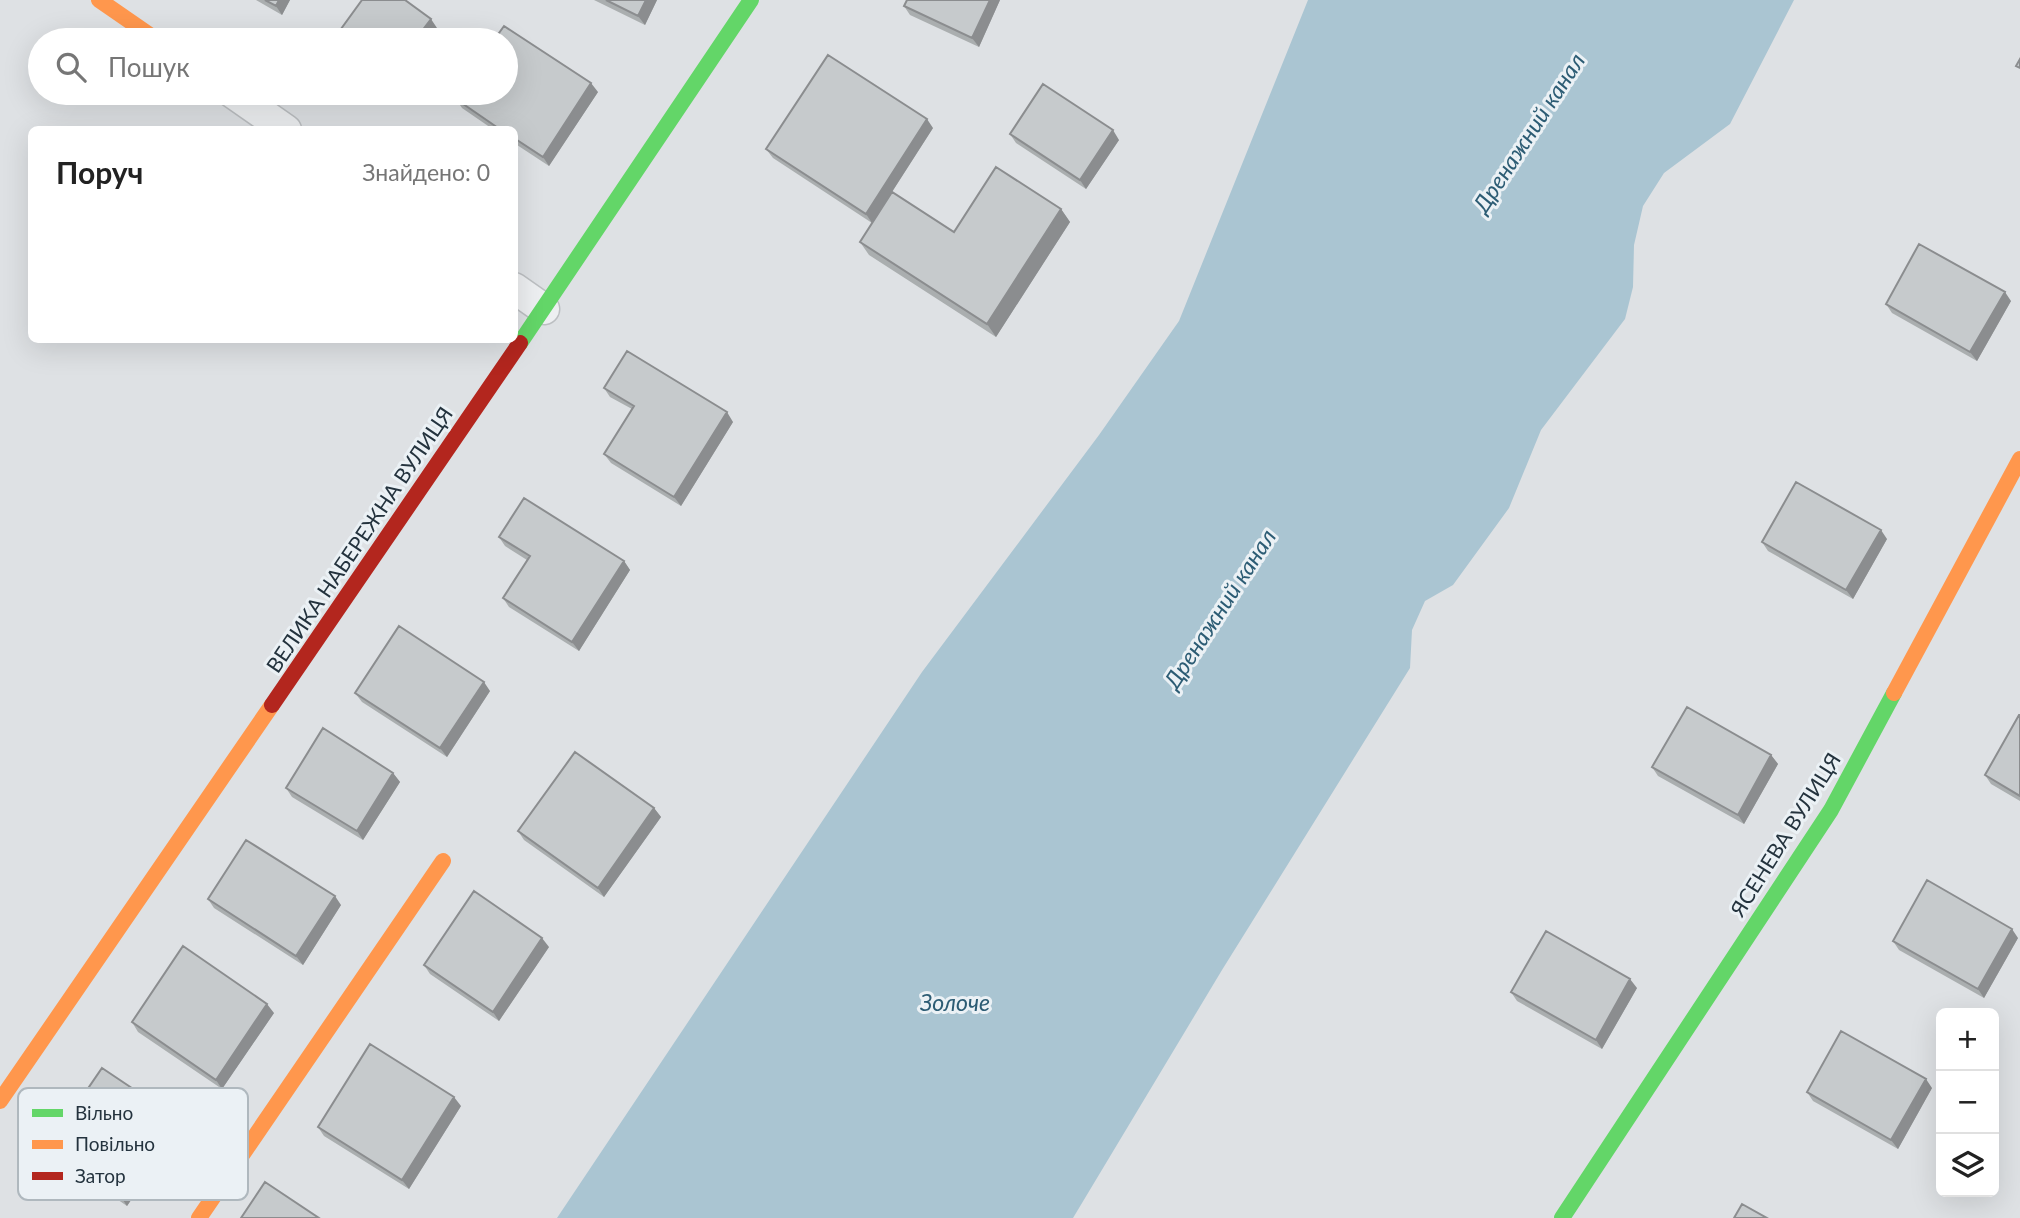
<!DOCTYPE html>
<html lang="uk">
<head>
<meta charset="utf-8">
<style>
	body { margin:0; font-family:Lato,sans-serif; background:#f6f6f6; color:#222 }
	.controls { position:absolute; right:21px; bottom:21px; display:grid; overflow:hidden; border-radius:10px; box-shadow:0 7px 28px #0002 }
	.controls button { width:63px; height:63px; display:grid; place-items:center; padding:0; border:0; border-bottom:2px solid #e0e0e0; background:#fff; color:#222; font:35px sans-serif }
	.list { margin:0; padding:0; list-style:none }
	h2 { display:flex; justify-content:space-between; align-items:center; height:91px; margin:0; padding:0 28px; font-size:30px }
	h2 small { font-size:23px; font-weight:400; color:#767676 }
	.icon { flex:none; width:38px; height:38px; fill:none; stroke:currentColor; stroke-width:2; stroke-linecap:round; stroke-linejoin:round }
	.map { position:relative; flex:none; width:2020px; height:1218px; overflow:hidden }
	.search { position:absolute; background:#fff; box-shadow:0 7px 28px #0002; left:28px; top:28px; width:490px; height:77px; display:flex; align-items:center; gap:18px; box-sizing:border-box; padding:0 24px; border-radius:38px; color:#767676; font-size:26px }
	.panel { position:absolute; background:#fff; box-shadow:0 7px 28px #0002; left:28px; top:126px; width:490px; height:217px; border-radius:10px }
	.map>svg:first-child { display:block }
</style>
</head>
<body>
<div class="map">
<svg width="2020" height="1218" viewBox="0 0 2020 1218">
	<rect width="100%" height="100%" fill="#dee1e4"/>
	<path fill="#aac5d2" d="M1308,0h486l-64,124 -66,49 -21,33 -9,39 -1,42 -8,32 -84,111 -32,78 -56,77 -28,16 -13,29 -2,38 -188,302 -149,248h-516l365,-546 177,-237 80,-114z"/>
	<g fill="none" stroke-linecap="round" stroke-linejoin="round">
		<g stroke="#bcbfc2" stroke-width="33">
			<path id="street" d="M233,93l53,37
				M514,288l30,21"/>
		</g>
		<use href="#street" stroke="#edeff1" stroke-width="30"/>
		<path stroke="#63d668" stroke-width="16" d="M520,343l231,-343
			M1562,1218l269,-408 63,-117"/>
		<path stroke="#ff974d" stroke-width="16" d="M99,0l58,40
			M1894,693l126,-234
			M0,1101l272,-396
			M199,1218l244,-357"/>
		<path stroke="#b3261e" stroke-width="16" d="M272,705l248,-362"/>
	</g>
	<path fill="#aaaeaf" d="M256,0h34l-8,15z
		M594,0h63l-12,25z
		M907,0h93l-21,47 -69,-32 -6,-9z
		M598,92l-49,74 -35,-23v-13h-20l-32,-22 -6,-9z
		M933,128l-41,64 62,40 107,-23 9,13 -74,115 -127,-82 -9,-13 12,-19 -99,-65 -7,-9z
		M1010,134l109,6 -33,49 -70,-46z
		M2011,301l-34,60 -85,-48 -6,-9z
		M604,388l129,34 -52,84 -70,-43 -7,-9 28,-45 -22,-12z
		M499,537l125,24 6,9 -51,81 -70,-44 -6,-9 24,-38 -22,-14z
		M1887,539l-34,60 -85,-48 -6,-9z
		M490,691l-43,66 -85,-55 -7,-9z
		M2020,715v86l-29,-17 -6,-9z
		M1771,755l7,9 -34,60 -86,-48 -6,-9z
		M393,773l7,9 -37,58 -71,-43 -6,-9z
		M654,808l7,9 -57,80 -80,-57 -6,-9z
		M208,899l133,6 -38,60 -89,-57z
		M2018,938l-34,60 -85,-48 -6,-9z
		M549,947l-50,74 -69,-47 -6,-9z
		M1637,988l-35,61 -85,-48 -6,-9z
		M274,1013l-52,76 -84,-57 -6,-10z
		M1932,1088l-34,61 -85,-48 -6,-9z
		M461,1106l-52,83 -85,-53 -6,-9z
		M181,1126l-54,80 -73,-50 -6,-9z"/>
	<path fill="#8b8d8f" d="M279,0h11l-8,15 -6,-9z
		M646,0h11l-12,25 -7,-9z
		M990,0h10l-21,47 -7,-9z
		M431,19l6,9 -9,12h-13z
		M591,83l7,9 -49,74 -6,-9z
		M927,119l6,9 -61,95 -6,-9z
		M1113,130l6,10 -33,49 -6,-9z
		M1061,209l9,13 -74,115 -9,-13z
		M2005,292l6,9 -34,60 -7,-9z
		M727,412l6,10 -52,84 -7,-9z
		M1881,530l6,9 -34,60 -7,-9z
		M624,561l6,9 -51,81 -7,-9z
		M484,682l6,9 -43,66 -7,-9z
		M1771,755l7,9 -34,60 -6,-9z
		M393,773l7,9 -37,58 -6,-9z
		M654,808l7,9 -57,80 -6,-9z
		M335,896l6,9 -38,60 -7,-9z
		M2012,929l6,9 -34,60 -6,-9z
		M542,938l7,9 -50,74 -6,-9z
		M1630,979l7,9 -35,61 -6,-9z
		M267,1004l7,9 -52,76 -6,-9z
		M1926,1079l6,9 -34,61 -7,-9z
		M454,1097l7,9 -52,83 -7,-9z
		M175,1117l6,9 -54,80 -6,-9z"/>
	<path fill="#c6cacc" stroke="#8b8d8f" stroke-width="2" d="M265,0h14l-3,6z
		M362,0h43l26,19 -16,21h-82z
		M606,0h40l-8,16z
		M907,0h83l-18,38 -68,-32z
		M504,26l87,57 -48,74 -29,-19v-8h-13l-45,-31 4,-6h46v-53h-12z
		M828,55l99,64 -61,95 -100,-65z
		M2020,59v9l-4,-2z
		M1043,84l70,46 -33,50 -70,-46z
		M996,167l65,42 -74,115 -127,-82 32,-50 62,40z
		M1919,244l86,48 -35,60 -84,-48z
		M627,351l100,61 -53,85 -70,-43 30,-48 -30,-18z
		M1796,482l85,48 -35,60 -84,-48z
		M524,498l100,63 -52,81 -69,-44 27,-42 -31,-19z
		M399,626l85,56 -44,66 -85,-55z
		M1687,707l84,48 -33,60 -86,-48z
		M2019,715h1v81l-35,-21z
		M323,728l70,45 -36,58 -71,-43z
		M575,752l79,56 -56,80 -80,-57z
		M246,840l89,56 -39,60 -88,-57z
		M1927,880l85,49 -34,60 -85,-48z
		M474,891l68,47 -49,74 -69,-47z
		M1546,931l84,48 -34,61 -85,-48z
		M183,946l84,58 -51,76 -84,-58z
		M1841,1031l85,48 -35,61 -84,-48z
		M370,1044l84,53 -52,83 -84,-53z
		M102,1068l73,49 -54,80 -73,-50z
		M265,1182l54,36h-78z
		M1742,1204l25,14h-33z"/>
	<g text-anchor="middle" stroke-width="6" stroke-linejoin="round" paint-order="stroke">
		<g font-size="21" fill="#24333e" stroke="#ebf1f5">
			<text transform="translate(360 540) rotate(-56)" y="7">ВЕЛИКА НАБЕРЕЖНА ВУЛИЦЯ</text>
			<text transform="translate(1786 835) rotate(-58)" y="7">ЯСЕНЕВА ВУЛИЦЯ</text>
		</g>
		<g font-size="23" font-style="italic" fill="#2c5c74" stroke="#ebf1f5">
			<text transform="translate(1529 133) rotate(-57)" y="8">Дренажний канал</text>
			<text transform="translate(1220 609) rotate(-57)" y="8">Дренажний канал</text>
			<text x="955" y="1011">Золоче</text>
		</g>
	</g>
	<rect x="18" y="1088" width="230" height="112" rx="10" fill="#ebf1f5" stroke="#afb8be" stroke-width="2"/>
	<rect x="32" y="1109" width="31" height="8" fill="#63d668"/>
	<rect x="32" y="1140" width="31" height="9" fill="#ff974d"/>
	<rect x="32" y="1172" width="31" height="8" fill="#b3261e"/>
	<g font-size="19" fill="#24333e">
		<text x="75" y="1120">Вільно</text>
		<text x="75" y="1151">Повільно</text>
		<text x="75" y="1183">Затор</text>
	</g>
</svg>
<div class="controls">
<button>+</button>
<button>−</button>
<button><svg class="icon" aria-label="layers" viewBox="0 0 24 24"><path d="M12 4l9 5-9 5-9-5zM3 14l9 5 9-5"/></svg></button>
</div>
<div class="search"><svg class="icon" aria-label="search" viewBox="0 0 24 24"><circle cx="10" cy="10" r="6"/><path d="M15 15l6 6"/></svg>Пошук</div>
<section class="panel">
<h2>Поруч<small>Знайдено: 0</small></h2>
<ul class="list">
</ul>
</section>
</div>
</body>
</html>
